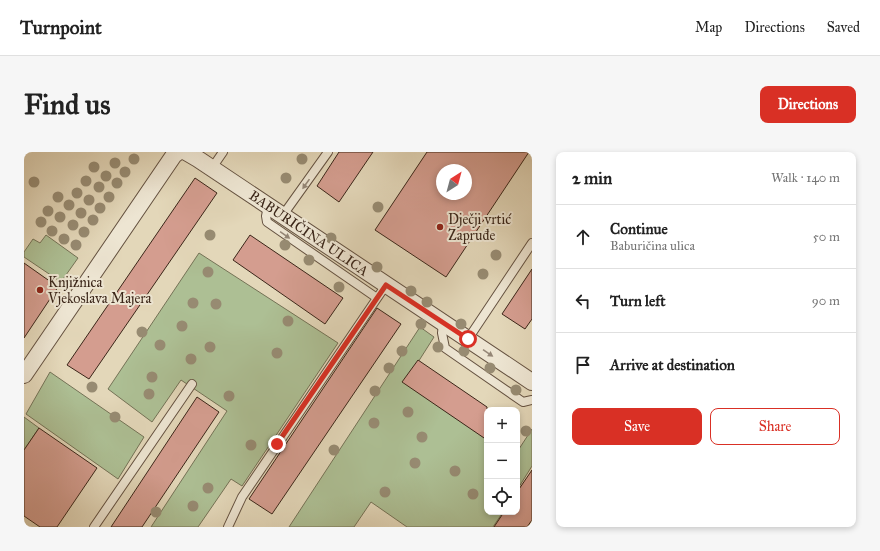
<!DOCTYPE html>
<html lang="en">
<head>
<meta charset="utf-8">
<style>
	body { margin:0; font-family:"IM FELL Great Primer",serif; background:#f6f6f6; color:#222 }
	.controls { position:absolute; right:12px; bottom:12px; display:grid; overflow:hidden; border-radius:8px; box-shadow:0 2px 6px #0003 }
	.controls button { width:36px; height:36px; display:grid; place-items:center; padding:0; border:0; border-bottom:1px solid #e0e0e0; background:#fff; color:#222; font:20px sans-serif }
	.compass { position:absolute; left:412px; top:12px; width:36px; height:36px; border-radius:50%; background:#fff; box-shadow:0 2px 6px #0003; rotate:36deg }
	.stop { position:absolute; width:12px; height:12px; margin:-9px; border:3px solid #d93025; border-radius:50%; background:#fff }
	.stop.end { background:#d93025; border-color:#fff; box-shadow:0 1px 4px #0008 }
	.list { margin:0; padding:0; list-style:none }
	h2 { display:flex; justify-content:space-between; align-items:center; height:52px; margin:0; padding:0 16px; font-size:17px }
	h2 small { font-size:13px; font-weight:400; color:#767676 }
	.list li { display:grid; grid-template-columns:26px 1fr auto; gap:12px; align-items:center; box-sizing:border-box; height:64px; padding:0 16px; border-top:1px solid #e0e0e0 }
	.list b { display:block; font-size:15px; white-space:nowrap }
	.list p { margin:0; font-size:13px; white-space:nowrap; color:#767676 }
	.list em { font-size:13px; font-style:normal; color:#767676 }
	.actions { display:flex; gap:8px; padding:12px 16px }
	.actions a { flex:1; padding:9px 0; border:1px solid #d93025; border-radius:8px; text-align:center; font-size:14px; color:#d93025 }
	.actions .main { background:#d93025; color:#fff }
	.icon { flex:none; width:22px; height:22px; fill:none; stroke:currentColor; stroke-width:2; stroke-linecap:round; stroke-linejoin:round }
	.map { position:relative; flex:none; width:508px; height:375px; overflow:hidden; border-radius:8px }
	header { display:flex; align-items:center; gap:24px; box-sizing:border-box; height:56px; padding:0 20px; background:#fff; border-bottom:1px solid #e0e0e0 }
	header strong { font-size:19px }
	nav { display:flex; gap:22px; margin-inline-start:auto; font-size:14px }
	.intro { display:flex; align-items:center; justify-content:space-between; box-sizing:border-box; height:96px; padding:0 24px }
	h1 { margin:0; font-size:28px }
	.button { padding:10px 18px; border-radius:8px; background:#d93025; color:#fff; font-size:14px; font-weight:700 }
	main { display:flex; gap:24px; padding:0 24px }
	aside { flex:1; background:#fff; border-radius:8px; box-shadow:0 2px 6px #0003 }
	.map>svg:first-child { display:block }
</style>
</head>
<body>
<header>
<strong>Turnpoint</strong>
<nav><a>Map</a><a>Directions</a><a>Saved</a></nav>
</header>
<div class="intro"><h1>Find us</h1><a class="button">Directions</a></div>
<main>
<div class="map">
<svg width="508" height="375" viewBox="0 0 508 375">
	<rect width="100%" height="100%" fill="#e3d7b9"/>
	<filter id="stains"><feTurbulence type="fractalNoise" baseFrequency=".005" numOctaves="4"/><feColorMatrix values="0 0 0 0 .2 0 0 0 0 .09 0 0 0 0 .02 0 0 0 .5 -.17"/></filter>
	<radialGradient id="worn" r=".72"><stop offset=".6" stop-color="#630" stop-opacity="0"/><stop offset="1" stop-color="#630" stop-opacity=".3"/></radialGradient>
	<path fill="#adbf94" stroke="#747256" d="M22,83l32,23 -17,24 -37,-25v-5l9,-13 7,4z
		M175,101l139,90 -96,143 -11,-7 -33,48h-47l76,-116 -46,-31 -29,42 -44,-33z
		M396,175l14,10 -28,44 81,56v75h16l-10,15h-86l-36,-25 -17,25h-65z
		M26,220l94,65 -26,42 -92,-65z
		M0,265l15,11 -15,22z
		M508,277v37l-15,24v-38z"/>
	<path fill="#d49d8f" stroke="#3b2619" fill-rule="evenodd" d="M315,0h34l-34,50 -22,-16z
		M403,0h102l-83,125 -71,-47zM418,18h24v24h-24z
		M171,26l22,15 -128,186 -22,-14z
		M226,83l93,63 -18,26 -92,-64z
		M0,111l34,24 -34,51z
		M508,117v50l-7,10 -23,-15z
		M353,156l24,16 -129,190 -23,-15z
		M394,208l69,47v33l-85,-58z
		M173,245l22,15 -77,115h-31z
		M15,276l58,40 -40,59h-17l-16,-11v-66z
		M508,318v50l-5,7h-33l10,-15h13v-20z"/>
	<g fill="none" stroke-linecap="round" stroke-linejoin="round">
		<g stroke="#655241" stroke-width="10">
			<path id="service" d="M188,16l11,-16
				M244,54l-2,10 1,6 110,76
				M259,63l45,-63
				M419,171l-1,10 3,15 78,54 9,-2
				M444,187l64,-96
				M70,375l98,-143
				M204,375l14,-30 144,-212"/>
		</g>
		<g stroke="#655241" stroke-width="18">
			<path id="minor" d="M162,0l12,7 334,223
				M0,223l150,-220 4,-3"/>
		</g>
		<use href="#service" stroke="#ede5d2" stroke-width="8"/>
		<use href="#minor" stroke="#ede5d2" stroke-width="16"/>
	</g>
	<g fill="#978b72">
		<circle cx="110" cy="7" r="5.5"/>
		<circle cx="278" cy="7" r="5.5"/>
		<circle cx="91" cy="11" r="5.5"/>
		<circle cx="70" cy="15" r="5.5"/>
		<circle cx="101" cy="20" r="5.5"/>
		<circle cx="82" cy="24" r="5.5"/>
		<circle cx="262" cy="26" r="5.5"/>
		<circle cx="62" cy="29" r="5.5"/>
		<circle cx="10" cy="30" r="5.5"/>
		<circle cx="93" cy="31" r="5.5"/>
		<circle cx="75" cy="35" r="5.5"/>
		<circle cx="53" cy="41" r="5.5"/>
		<circle cx="34" cy="45" r="5.5"/>
		<circle cx="85" cy="45" r="5.5"/>
		<circle cx="65" cy="48" r="5.5"/>
		<circle cx="45" cy="53" r="5.5"/>
		<circle cx="354" cy="55" r="5.5"/>
		<circle cx="76" cy="56" r="5.5"/>
		<circle cx="24" cy="59" r="5.5"/>
		<circle cx="57" cy="61" r="5.5"/>
		<circle cx="36" cy="65" r="5.5"/>
		<circle cx="69" cy="68" r="5.5"/>
		<circle cx="17" cy="70" r="5.5"/>
		<circle cx="49" cy="73" r="5.5"/>
		<circle cx="28" cy="79" r="5.5"/>
		<circle cx="60" cy="80" r="5.5"/>
		<circle cx="186" cy="83" r="5.5"/>
		<circle cx="307" cy="86" r="5.5"/>
		<circle cx="40" cy="87" r="5.5"/>
		<circle cx="52" cy="93" r="5.5"/>
		<circle cx="261" cy="93" r="5.5"/>
		<circle cx="472" cy="103" r="5.5"/>
		<circle cx="285" cy="108" r="5.5"/>
		<circle cx="353" cy="115" r="5.5"/>
		<circle cx="184" cy="120" r="5.5"/>
		<circle cx="459" cy="122" r="5.5"/>
		<circle cx="315" cy="135" r="5.5"/>
		<circle cx="387" cy="139" r="5.5"/>
		<circle cx="403" cy="150" r="5.5"/>
		<circle cx="169" cy="151" r="5.5"/>
		<circle cx="192" cy="152" r="5.5"/>
		<circle cx="264" cy="169" r="5.5"/>
		<circle cx="397" cy="172" r="5.5"/>
		<circle cx="437" cy="172" r="5.5"/>
		<circle cx="158" cy="174" r="5.5"/>
		<circle cx="118" cy="180" r="5.5"/>
		<circle cx="136" cy="193" r="5.5"/>
		<circle cx="186" cy="195" r="5.5"/>
		<circle cx="414" cy="195" r="5.5"/>
		<circle cx="378" cy="199" r="5.5"/>
		<circle cx="440" cy="199" r="5.5"/>
		<circle cx="253" cy="201" r="5.5"/>
		<circle cx="167" cy="207" r="5.5"/>
		<circle cx="365" cy="216" r="5.5"/>
		<circle cx="466" cy="216" r="5.5"/>
		<circle cx="128" cy="225" r="5.5"/>
		<circle cx="68" cy="235" r="5.5"/>
		<circle cx="492" cy="238" r="5.5"/>
		<circle cx="351" cy="239" r="5.5"/>
		<circle cx="125" cy="242" r="5.5"/>
		<circle cx="205" cy="244" r="5.5"/>
		<circle cx="384" cy="260" r="5.5"/>
		<circle cx="91" cy="265" r="5.5"/>
		<circle cx="350" cy="271" r="5.5"/>
		<circle cx="502" cy="279" r="5.5"/>
		<circle cx="398" cy="285" r="5.5"/>
		<circle cx="227" cy="293" r="5.5"/>
		<circle cx="310" cy="298" r="5.5"/>
		<circle cx="391" cy="311" r="5.5"/>
		<circle cx="431" cy="319" r="5.5"/>
		<circle cx="184" cy="336" r="5.5"/>
		<circle cx="361" cy="340" r="5.5"/>
		<circle cx="449" cy="342" r="5.5"/>
		<circle cx="169" cy="354" r="5.5"/>
		<circle cx="132" cy="360" r="5.5"/>
	</g>
	<defs><path id="oneway-solid" d="M-6-.8H1V-3.2L6.5 0L1 3.2V.8H-6Z"/></defs>
	<g fill="#948676">
		<use href="#oneway-solid" transform="translate(282 32) rotate(125)"/>
		<use href="#oneway-solid" transform="translate(261 83) rotate(35)"/>
		<use href="#oneway-solid" transform="translate(464 201) rotate(34)"/>
	</g>
	<g fill="none" stroke-linecap="round" stroke-linejoin="round">
		<path stroke="#d93025" stroke-width="5" d="M253,292l109,-159 82,54"/>
	</g>
	<g fill="#8f2418" stroke="#ede5d2" stroke-width="1.5">
		<circle cx="416" cy="75" r="4"/>
		<circle cx="16" cy="138" r="4"/>
	</g>
	<g text-anchor="middle" stroke-width="4" stroke-linejoin="round" paint-order="stroke">
		<g font-size="14" fill="#3b2619" stroke="#ede5d2" text-anchor="start">
			<text x="424" y="72">Dječji vrtić<tspan x="424" dy="16">Zapruđe</tspan></text>
			<text x="24" y="135">Knjižnica<tspan x="24" dy="16">Vjekoslava Majera</tspan></text>
		</g>
		<g font-size="14" fill="#3b2619" stroke="#ede5d2">
			<text transform="translate(285 81) rotate(34)" y="5">BABURIČINA ULICA</text>
		</g>
	</g>
	<rect width="100%" height="100%" filter="url(#stains)"/>
	<rect width="100%" height="100%" fill="url(#worn)"/>
</svg>
<div class="controls">
<button>+</button>
<button>−</button>
<button><svg class="icon" aria-label="locate" viewBox="0 0 24 24"><circle cx="12" cy="12" r="6"/><path d="M12 2v4M12 18v4M2 12h4M18 12h4"/></svg></button>
</div>
<svg class="compass" viewBox="-18 -18 36 36"><path d="M0-13l5 13h-10z" fill="#e53935"/><path d="M0 13l5-13h-10z" fill="#767676"/></svg>
<div class="stop" style="left:444px;top:187px"></div>
<div class="stop end" style="left:253px;top:292px"></div>
</div>
<aside>
<h2>2 min<small>Walk · 140 m</small></h2>
<ul class="list">
<li><svg class="icon" aria-label="ahead" viewBox="0 0 24 24"><path d="M12 20V5M6 11l6-6 6 6"/></svg><div><b>Continue</b><p>Baburičina ulica</p></div><em>50 m</em></li>
<li><svg class="icon" aria-label="left" viewBox="0 0 24 24"><path d="M17 20v-9H6M10 6l-5 5 5 5"/></svg><div><b>Turn left</b></div><em>90 m</em></li>
<li><svg class="icon" aria-label="arrive" viewBox="0 0 24 24"><path d="M6 21V4h12l-3 4 3 4H6"/></svg><div><b>Arrive at destination</b></div></li>
</ul>
<div class="actions"><a class="main">Save</a><a>Share</a></div>
</aside>
</main>
</body>
</html>
